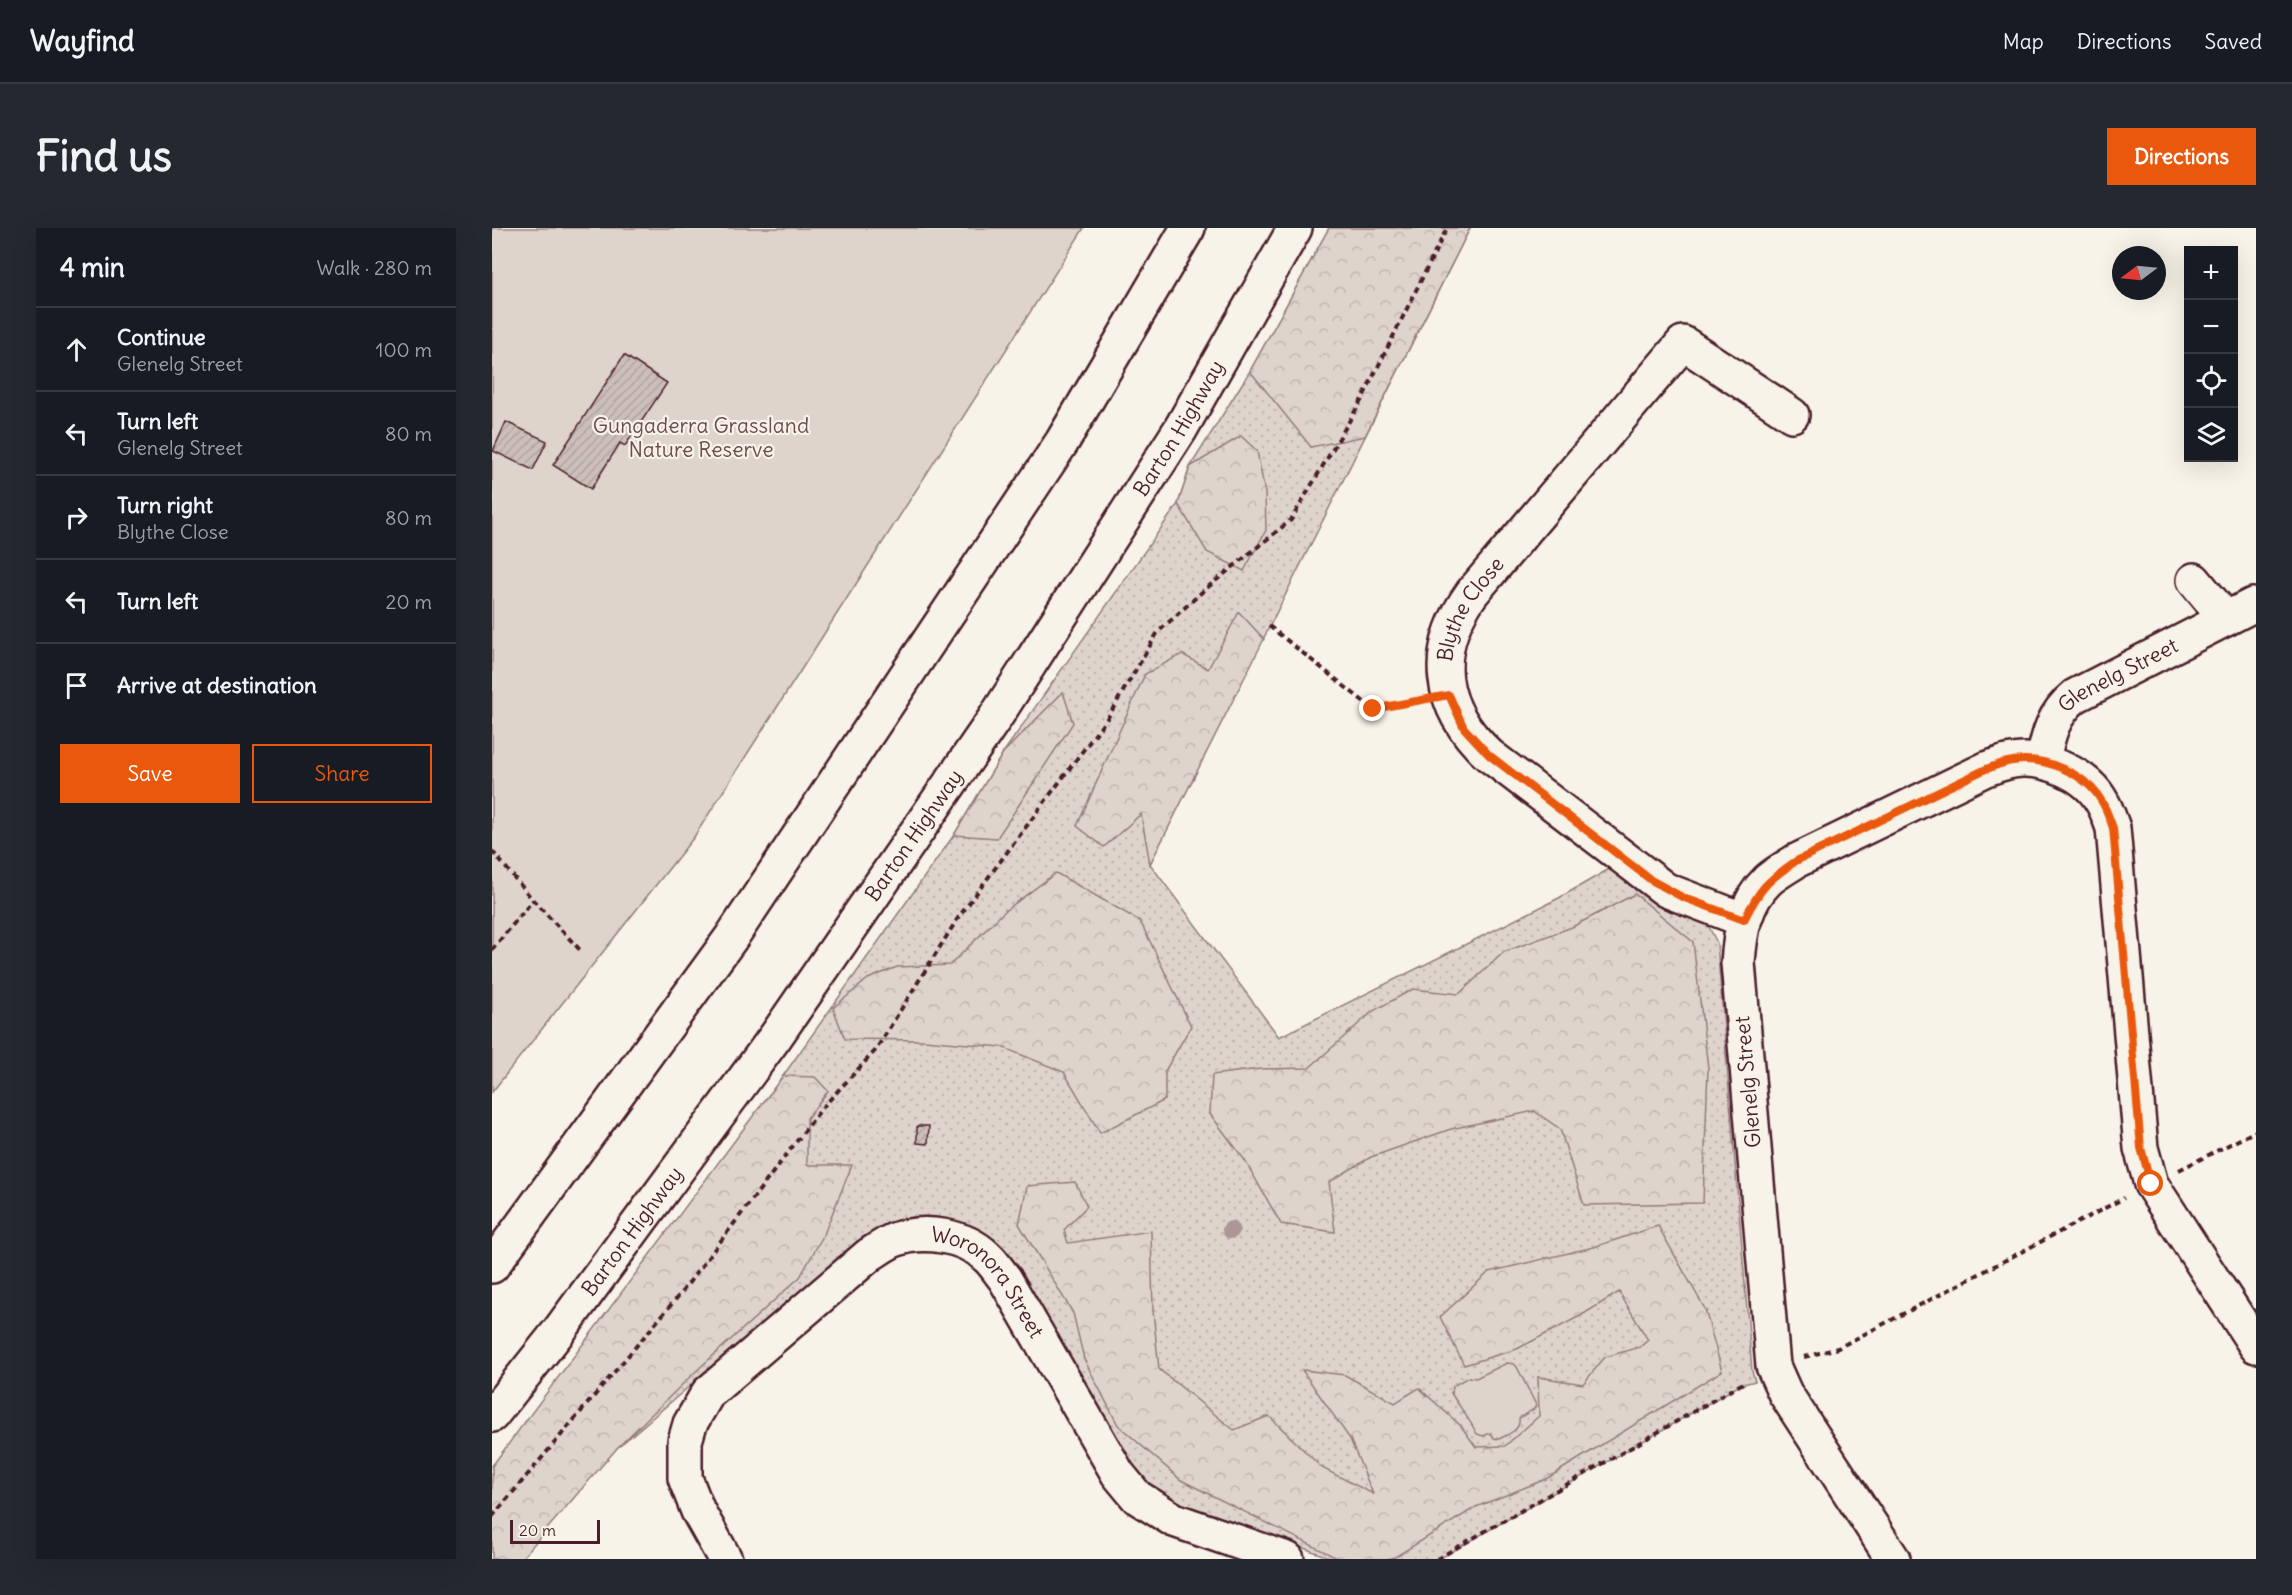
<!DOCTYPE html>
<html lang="en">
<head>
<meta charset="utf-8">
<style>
	body { margin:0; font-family:Delius,sans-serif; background:#242831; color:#f1f3f6 }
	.controls { position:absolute; right:18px; top:18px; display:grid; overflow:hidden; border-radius:0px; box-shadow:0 6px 24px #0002 }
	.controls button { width:54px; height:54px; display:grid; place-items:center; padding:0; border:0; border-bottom:2px solid #363941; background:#171b24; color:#f1f3f6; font:30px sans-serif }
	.compass { position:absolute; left:1620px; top:18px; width:54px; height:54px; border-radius:50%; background:#171b24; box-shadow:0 6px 24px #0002; rotate:254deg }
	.scale { position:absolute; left:18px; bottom:15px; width:90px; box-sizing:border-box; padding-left:6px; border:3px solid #4a1f2b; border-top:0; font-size:16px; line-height:21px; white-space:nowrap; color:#4a1f2b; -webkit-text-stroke:4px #f7f3e8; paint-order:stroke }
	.stop { position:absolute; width:18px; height:18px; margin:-14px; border:4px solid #ea580c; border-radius:50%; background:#fff }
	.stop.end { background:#ea580c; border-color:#fff; box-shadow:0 2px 6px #0008 }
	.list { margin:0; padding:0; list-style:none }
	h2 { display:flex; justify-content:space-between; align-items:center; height:78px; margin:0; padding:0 24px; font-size:26px }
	h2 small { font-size:20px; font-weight:400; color:#9ea1a6 }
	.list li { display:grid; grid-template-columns:39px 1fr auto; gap:18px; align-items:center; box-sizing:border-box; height:84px; padding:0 24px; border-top:2px solid #363941 }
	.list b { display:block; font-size:22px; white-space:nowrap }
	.list p { margin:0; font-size:20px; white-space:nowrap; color:#9ea1a6 }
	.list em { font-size:20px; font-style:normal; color:#9ea1a6 }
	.actions { display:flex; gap:12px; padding:18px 24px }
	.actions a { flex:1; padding:14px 0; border:2px solid #ea580c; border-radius:0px; text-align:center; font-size:21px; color:#ea580c }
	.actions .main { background:#ea580c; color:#fff }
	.icon { flex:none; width:33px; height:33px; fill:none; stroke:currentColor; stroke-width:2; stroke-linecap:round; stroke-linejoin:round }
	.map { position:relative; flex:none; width:1764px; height:1331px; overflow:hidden; border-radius:0px }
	header { display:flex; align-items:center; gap:36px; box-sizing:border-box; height:84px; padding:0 30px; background:#171b24; border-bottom:2px solid #363941 }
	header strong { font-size:28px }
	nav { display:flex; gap:33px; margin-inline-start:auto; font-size:21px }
	.intro { display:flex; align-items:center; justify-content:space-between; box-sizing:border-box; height:144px; padding:0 36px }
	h1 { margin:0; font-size:42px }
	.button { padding:15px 27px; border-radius:0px; background:#ea580c; color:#fff; font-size:21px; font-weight:700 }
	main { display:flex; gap:36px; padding:0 36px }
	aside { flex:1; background:#171b24; border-radius:0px; box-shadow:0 6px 24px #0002 }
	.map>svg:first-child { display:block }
</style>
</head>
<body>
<header>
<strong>Wayfind</strong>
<nav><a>Map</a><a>Directions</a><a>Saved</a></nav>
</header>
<div class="intro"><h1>Find us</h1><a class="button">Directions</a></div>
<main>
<aside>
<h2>4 min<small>Walk · 280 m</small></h2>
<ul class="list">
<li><svg class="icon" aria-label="ahead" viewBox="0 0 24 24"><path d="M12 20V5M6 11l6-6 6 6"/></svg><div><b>Continue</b><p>Glenelg Street</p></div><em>100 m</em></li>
<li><svg class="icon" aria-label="left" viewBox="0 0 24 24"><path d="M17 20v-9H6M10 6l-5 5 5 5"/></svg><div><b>Turn left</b><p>Glenelg Street</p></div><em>80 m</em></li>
<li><svg class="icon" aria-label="right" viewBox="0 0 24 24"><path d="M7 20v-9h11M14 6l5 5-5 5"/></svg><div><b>Turn right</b><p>Blythe Close</p></div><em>80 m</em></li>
<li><svg class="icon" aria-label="left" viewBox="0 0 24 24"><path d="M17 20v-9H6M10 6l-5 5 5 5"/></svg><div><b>Turn left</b></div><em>20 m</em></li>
<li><svg class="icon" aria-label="arrive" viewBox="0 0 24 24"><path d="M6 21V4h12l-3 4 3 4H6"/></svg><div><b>Arrive at destination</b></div></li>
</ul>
<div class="actions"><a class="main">Save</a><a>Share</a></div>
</aside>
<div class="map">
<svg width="1764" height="1331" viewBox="0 0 1764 1331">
	<defs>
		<pattern id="grass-dots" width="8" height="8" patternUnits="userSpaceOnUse" patternTransform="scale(1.5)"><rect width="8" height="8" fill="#ded4cc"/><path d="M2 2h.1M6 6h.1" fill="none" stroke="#c0b6af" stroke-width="1.8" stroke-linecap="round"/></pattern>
		<pattern id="forest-crowns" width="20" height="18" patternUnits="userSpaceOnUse" patternTransform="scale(1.5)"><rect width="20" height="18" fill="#ded4cc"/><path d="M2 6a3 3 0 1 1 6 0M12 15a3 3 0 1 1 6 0" fill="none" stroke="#c0b6af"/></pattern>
		<pattern id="building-hatch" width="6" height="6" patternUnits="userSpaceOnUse" patternTransform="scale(1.5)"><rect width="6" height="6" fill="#ccbfb9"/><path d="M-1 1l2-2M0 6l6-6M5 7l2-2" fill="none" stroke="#b1a49f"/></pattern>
	</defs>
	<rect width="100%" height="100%" fill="#f7f3e8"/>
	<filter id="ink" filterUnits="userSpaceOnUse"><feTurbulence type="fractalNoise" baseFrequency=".0167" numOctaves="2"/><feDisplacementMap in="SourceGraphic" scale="12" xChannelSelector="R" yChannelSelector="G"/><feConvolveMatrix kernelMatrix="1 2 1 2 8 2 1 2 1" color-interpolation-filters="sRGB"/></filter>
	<g filter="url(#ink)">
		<path fill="url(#grass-dots)" stroke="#947a7c" stroke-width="1.5" d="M837,0h141l-320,636 129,173 280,-139 52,-30 24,21 73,36 9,18 35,428 3,10 -15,4 -301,174h-105l-86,-31 -69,-19 -38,-21 -136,-228 -77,-39 -47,7 -28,19 -235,200 -34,-102 199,-269 171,-241 49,-82 175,-249 12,-37 60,-96z"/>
		<path fill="url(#forest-crowns)" stroke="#947a7c" stroke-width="1.5" d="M837,0h141l-105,208 -54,11 -61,-76z
			M749,208l16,15 8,42 1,37 -22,41 -37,-19 -29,-48 12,-37z
			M747,384l25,27 -114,225 -9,-50 -37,33 -27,-21 68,-152 37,-20 26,15z
			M571,464l10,31 -76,115 -43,-3 49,-82z
			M564,645l84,48 51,105 -26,45v29l-65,33 -36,-61 -62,-25 -78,-7 -79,-1 -12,-31 35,-29 29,-12 53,-2 56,-55z
			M1143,666l58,48 15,126 -5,135 -119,2 -24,-76 -26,-18 -83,18 -80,28 -42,25 6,50 -54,-8 -37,-65 -34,-45 2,-39 48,-6 49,-1 64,-57 40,-22 46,5 45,-42 68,-25z
			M291,848l32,1 13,14 -21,27v47h45l-28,69 -24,43 -106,96 -76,74 -97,112h-29v-93z
			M583,954l12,24 -23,24 4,13 83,-12 2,80 6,58 75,61 35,-14 53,52 51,26 -23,-55 -48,-69 43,5 50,28 24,-15 42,38 15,21 29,-1 34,-30 -1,-39 45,7 22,-27 35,-10 8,-7 -29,-48 -37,23 -65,34 -53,16 -24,-48 49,-45 105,-25 64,-21 47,83 17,62 -176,108 -70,28 -81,50 -9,2h-47l-158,-79 -63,-55 -34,-66 -11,-46 -54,-89 8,-38z"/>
		<path fill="#ded4cc" stroke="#947a7c" stroke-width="1.5" d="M0,0h592l-390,609 -202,255z
			M1015,1135l7,1 3,3 19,38 -2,4 -15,9c2,12 -10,16 -20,21l-5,-1 -3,-5 -8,3 -6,-2c-8,-16 -17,-26 -26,-41l2,-7 15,-9 8,1z"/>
		<path fill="url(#building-hatch)" stroke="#4a1f2b" stroke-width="1.5" d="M132,127l43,28 -42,63 -5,-3 -29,46 -38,-24z
			M14,194l41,19 -14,29 -40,-19z
			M425,898h12l-1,18 -11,-1z"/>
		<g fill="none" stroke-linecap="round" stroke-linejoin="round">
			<g stroke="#4a1f2b" stroke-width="38">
				<g id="street">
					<path d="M1702,352l32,39"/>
					<path id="s1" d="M1551,533c5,-26 10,-47 32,-65l178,-91"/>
					<path id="s2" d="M1252,692l-78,-30 -177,-135c-52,-48 -58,-105 -17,-162l211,-250 109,72"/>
					<path id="s3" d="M233,1331l-27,-48 -13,-33v-37l5,-17 18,-31 161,-138c8,-5 16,-11 25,-15 29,-11 71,-5 93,17 7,6 12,15 18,22l113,195 19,23 37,23 113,39"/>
					<path d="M1401,1331l-108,-166 -12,-27 -35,-403c2,-30 7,-61 30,-83 8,-7 19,-13 28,-19l190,-92c9,-3 18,-7 27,-8 32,-5 74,13 89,41 5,8 8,18 11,26l28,320 10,36 105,162"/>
				</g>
			</g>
			<g stroke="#4a1f2b" stroke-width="38">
				<g id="highway">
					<path d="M0,1038l239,-328 331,-496 126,-214"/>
					<path id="s4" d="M0,1187l67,-84 217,-295 219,-318 185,-288 115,-202"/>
				</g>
			</g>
			<path stroke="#4a1f2b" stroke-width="4" stroke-dasharray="6 4.5" stroke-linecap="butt" d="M777,398l104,83 46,-8
				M0,623l41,49 48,51
				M0,722l41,-50
				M1687,942l77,-39
				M1312,1129l34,-9 286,-150
				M0,1289l189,-224 141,-185 53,-57 83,-133 150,-201 50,-85 45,-41 88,-71 70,-119 86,-173
				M945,1331l308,-177"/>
			<use href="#street" stroke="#f7f3e8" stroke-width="33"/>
			<use href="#highway" stroke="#f7f3e8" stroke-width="33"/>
		</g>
		<circle fill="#ac9796" cx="739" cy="1002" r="9"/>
	</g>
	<g fill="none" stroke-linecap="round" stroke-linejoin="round" filter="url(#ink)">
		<path stroke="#ea580c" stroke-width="8" d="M881,481l76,-14 15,33 25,27 162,125 31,17 62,23c16,-32 23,-39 52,-59l190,-92c9,-3 18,-7 27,-8 32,-5 74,13 89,41 5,8 8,18 11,26l28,320 10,36"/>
	</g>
	<g text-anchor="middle" stroke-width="4.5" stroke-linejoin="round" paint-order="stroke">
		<g font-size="21" fill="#6f4c53" stroke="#f7f3e8">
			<text x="209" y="205">Gungaderra Grassland<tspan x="209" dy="24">Nature Reserve</tspan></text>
		</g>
		<g font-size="21" fill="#4a1f2b" stroke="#f7f3e8">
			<text dy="7" stroke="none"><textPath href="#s4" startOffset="1203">Barton Highway</textPath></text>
			<text dy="7" stroke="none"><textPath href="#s2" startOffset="472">Blythe Close</textPath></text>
			<text dy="7" stroke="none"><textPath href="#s1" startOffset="122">Glenelg Street</textPath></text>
			<text dy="7" stroke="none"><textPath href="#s4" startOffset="717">Barton Highway</textPath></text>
			<text transform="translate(1256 854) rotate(-95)" y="7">Glenelg Street</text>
			<text dy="7" stroke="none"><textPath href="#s4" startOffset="231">Barton Highway</textPath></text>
			<text dy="7" stroke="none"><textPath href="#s3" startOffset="538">Woronora Street</textPath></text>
		</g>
	</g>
</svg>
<div class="controls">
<button>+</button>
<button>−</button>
<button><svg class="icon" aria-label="locate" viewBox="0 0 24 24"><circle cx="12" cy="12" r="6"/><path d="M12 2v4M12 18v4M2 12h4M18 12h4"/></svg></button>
<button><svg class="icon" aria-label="layers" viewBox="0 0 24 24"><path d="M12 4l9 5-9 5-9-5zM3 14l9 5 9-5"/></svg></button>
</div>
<svg class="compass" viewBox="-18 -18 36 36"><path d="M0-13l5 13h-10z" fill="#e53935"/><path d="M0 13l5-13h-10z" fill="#9ea1a6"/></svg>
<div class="scale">20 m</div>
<div class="stop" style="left:1659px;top:956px"></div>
<div class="stop end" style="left:881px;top:481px"></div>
</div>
</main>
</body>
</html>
